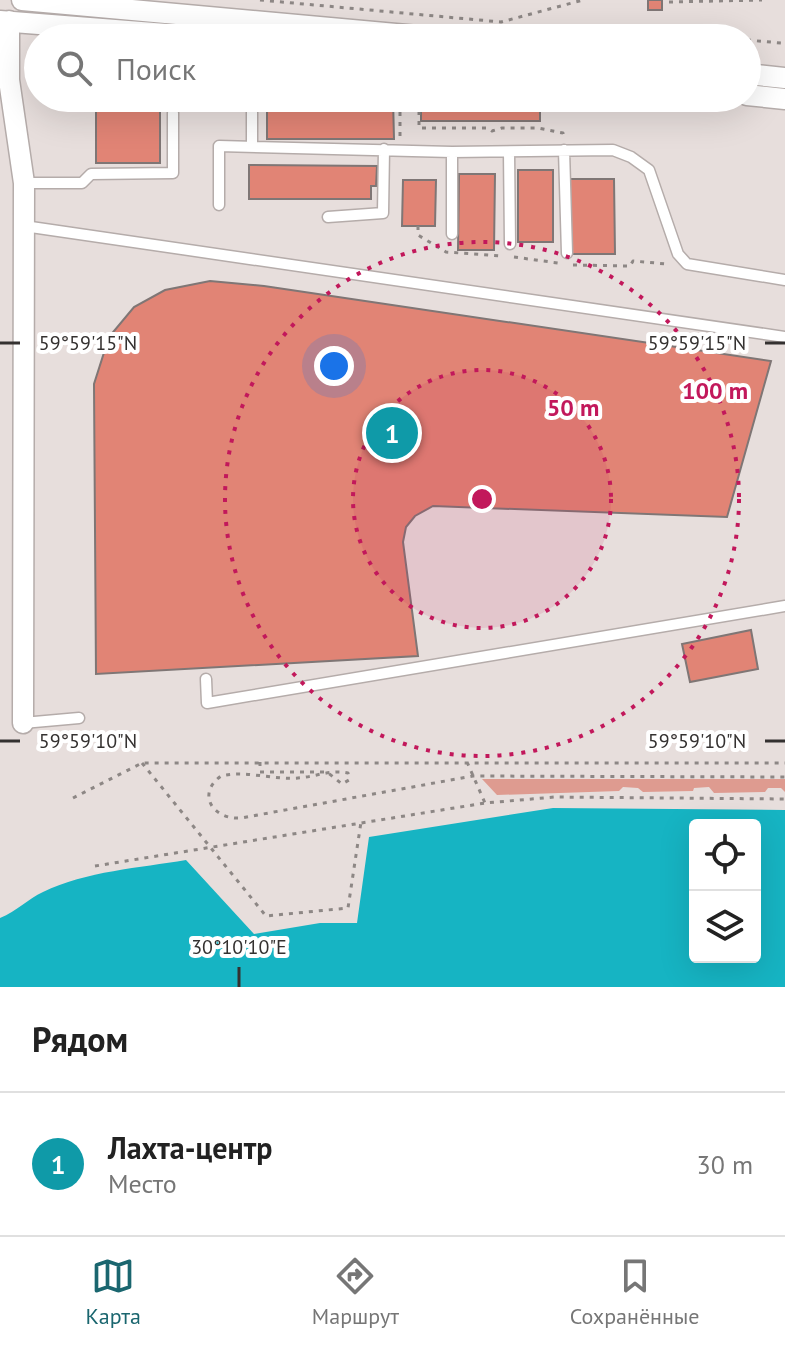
<!DOCTYPE html>
<html lang="ru">
<head>
<meta charset="utf-8">
<style>
	body { margin:0; font-family:"PT Sans",sans-serif; background:#f2f2f2; color:#222 }
	.controls { position:absolute; right:24px; bottom:24px; display:grid; overflow:hidden; border-radius:8px; box-shadow:0 8px 32px #0002 }
	.controls button { width:72px; height:72px; display:grid; place-items:center; padding:0; border:0; border-bottom:2px solid #e0e0e0; background:#fff; color:#222; font:40px sans-serif }
	.you { position:absolute; left:334px; top:366px; width:28px; height:28px; margin:-20px; border:6px solid #fff; border-radius:50%; background:#1a73e8; box-shadow:0 0 0 12px #1a73e833 }
	.badge { display:grid; place-items:center; width:52px; height:52px; border-radius:50%; background:#1a666f; color:#fff; font-size:26px; font-weight:700 }
	.pin { position:absolute; translate:-50% -50%; border:4px solid #fff; box-shadow:0 2px 8px #0006 }
	.list { margin:0; padding:0; list-style:none }
	h2 { display:flex; justify-content:space-between; align-items:center; height:104px; margin:0; padding:0 32px; font-size:34px }
	h2 small { font-size:26px; font-weight:400; color:#767676 }
	.list li { display:grid; grid-template-columns:52px 1fr auto; gap:24px; align-items:center; box-sizing:border-box; height:144px; padding:0 32px; border-top:2px solid #e0e0e0 }
	.list b { display:block; font-size:30px; white-space:nowrap }
	.list p { margin:0; font-size:26px; white-space:nowrap; color:#767676 }
	.list em { font-size:26px; font-style:normal; color:#767676 }
	.icon { flex:none; width:44px; height:44px; fill:none; stroke:currentColor; stroke-width:2; stroke-linecap:round; stroke-linejoin:round }
	.map { position:relative; flex:none; width:785px; height:987px; overflow:hidden }
	.search { position:absolute; background:#fff; box-shadow:0 8px 32px #0002; left:24px; right:24px; top:24px; height:88px; display:flex; align-items:center; gap:20px; box-sizing:border-box; padding:0 28px; border-radius:44px; color:#767676; font-size:30px }
	.sheet { height:248px; background:#fff }
	nav { display:flex; justify-content:space-around; align-items:center; box-sizing:border-box; height:112px; border-top:2px solid #e0e0e0; background:#fff; font-size:22px; color:#767676 }
	nav a { display:grid; justify-items:center; gap:4px }
	nav .on { color:#1a666f }
	.map>svg:first-child { display:block }
</style>
</head>
<body>
<div class="map">
<svg width="785" height="987" viewBox="0 0 785 987">
	<rect width="100%" height="100%" fill="#e7dedc"/>
	<path fill="#de9b90" d="M482,779h303v13l-4,-4h-13l-3,4 -51,1 -5,-6 -15,1 -1,3 -50,1 -5,-4 -15,-1 -4,4 -122,4z"/>
	<path fill="#16b4c3" fill-rule="evenodd" d="M553,808l232,2v177h-785v-69c17,-7 28,-19 43,-26 43,-21 97,-24 143,-32l68,74 66,-11h37l12,-86zM695,825h60v132h-60z"/>
	<path fill="#e18475" stroke="#7f7675" stroke-width="2" d="M648,0h14v10h-14z
		M96,98h64v65h-64z
		M358,98h35l1,41h-127v-40z
		M421,98h119v23h-119z
		M249,165l128,1 -1,20h-5v13h-122z
		M518,170h35v72h-35z
		M459,174h36l-1,76h-36z
		M569,179h45l1,75h-45z
		M403,180h33l-1,46h-33z
		M210,281l54,5 507,75 -44,156 -294,-11 -18,10 -9,11 -3,15 15,114 -322,18 -2,-290 15,-47 25,-30 31,-17z
		M751,630l7,39 -68,13 -8,-38z"/>
	<g fill="none" stroke-linecap="round" stroke-linejoin="round">
		<g stroke="#b5acaa" stroke-width="13">
			<path id="lane" d="M252,98v49
				M564,150l3,103
				M452,152v82
				M509,152l1,92
				M24,183h58l9,-9 82,-1v-60
				M219,205v-59l233,6 161,-2 18,7 18,13 29,84 9,10 98,16
				M328,217l55,-4 1,-64
				M24,226l761,111
				M206,679l1,24 578,-97
				M23,723l56,-5"/>
		</g>
		<g stroke="#b5acaa" stroke-width="23">
			<path id="street" d="M22,0l418,38
				M0,21l217,17
				M9,21v59l15,103 -1,540
				M747,74l38,4
				M747,95l38,4"/>
		</g>
		<path stroke="#8d8785" stroke-width="3" stroke-dasharray="4 6" stroke-linecap="butt" d="M260,0l241,22 82,-22
			M669,2l93,-2
			M599,35l39,3
			M680,38l5,-3 37,3
			M747,40l34,3
			M400,100h19v28h69l4,3 10,-3h36l25,5v6
			M400,102v36
			M592,102l58,4
			M418,226v9l28,17 56,4
			M514,257l44,6
			M573,265l57,1 3,-5 34,3
			M260,762v10h67l15,12 7,-4 -1,-7c-17,-4 -33,4 -50,5 -25,2 -53,-8 -77,-2 -25,18 -8,44 20,42l232,-42 312,1
			M467,762l18,41
			M142,763l124,153 82,-8 13,-86
			M73,798l69,-35h643
			M95,866l390,-63 70,-6 230,2"/>
		<use href="#lane" stroke="#fff" stroke-width="10"/>
		<use href="#street" stroke="#fff" stroke-width="20"/>
	</g>
	<path fill="none" stroke="#343130" stroke-width="3" d="M0,343h20M765,343h20M0,741h20M765,741h20M239,967v20"/>
	<circle cx="482" cy="499" r="129" fill="#c2185b" fill-opacity=".12"/>
	<g fill="none" stroke="#c2185b" stroke-width="4" stroke-dasharray="4 8">
		<circle cx="482" cy="499" r="129"/>
		<circle cx="482" cy="499" r="257"/>
	</g>
	<g font-size="20" text-anchor="middle" fill="#343130" stroke="#fff" stroke-width="8" stroke-linejoin="round" paint-order="stroke">
		<text x="88" y="350">59°59'15"N</text>
		<text x="697" y="350">59°59'15"N</text>
		<text x="88" y="748">59°59'10"N</text>
		<text x="697" y="748">59°59'10"N</text>
		<text x="239" y="954">30°10'10"E</text>
	</g>
	<circle cx="482" cy="499" r="12" fill="#c2185b" stroke="#fff" stroke-width="4"/>
	<g font-size="24" text-anchor="middle" font-weight="bold" fill="#c2185b" stroke="#fff" stroke-width="8" stroke-linejoin="round" paint-order="stroke">
		<text x="715" y="399">100 m</text>
		<text x="573" y="416">50 m</text>
	</g>
</svg>
<div class="controls">
<button><svg class="icon" aria-label="locate" viewBox="0 0 24 24"><circle cx="12" cy="12" r="6"/><path d="M12 2v4M12 18v4M2 12h4M18 12h4"/></svg></button>
<button><svg class="icon" aria-label="layers" viewBox="0 0 24 24"><path d="M12 4l9 5-9 5-9-5zM3 14l9 5 9-5"/></svg></button>
</div>
<div class="you"></div>
<div class="pin badge" style="left:392px;top:433px;background:#0f9aa8">1</div>
<div class="search"><svg class="icon" aria-label="search" viewBox="0 0 24 24"><circle cx="10" cy="10" r="6"/><path d="M15 15l6 6"/></svg>Поиск</div>
</div>
<section class="sheet">
<h2>Рядом<small></small></h2>
<ul class="list">
<li><span class="badge" style="background:#0f9aa8">1</span><div><b>Лахта-центр</b><p>Место</p></div><em>30 m</em></li>
</ul>
</section>
<nav>
<a class="on"><svg class="icon" aria-label="map" viewBox="0 0 24 24"><path d="M3 6l6-2 6 2 6-2v14l-6 2-6-2-6 2zM9 4v14M15 6v14"/></svg>Карта</a>
<a><svg class="icon" aria-label="directions" viewBox="0 0 24 24"><path d="M12 3l9 9-9 9-9-9zM9 14v-3h6M13 9l2 2-2 2"/></svg>Маршрут</a>
<a><svg class="icon" aria-label="saved" viewBox="0 0 24 24"><path d="M7 4h10v16l-5-4-5 4z"/></svg>Сохранённые</a>
</nav>
</body>
</html>
